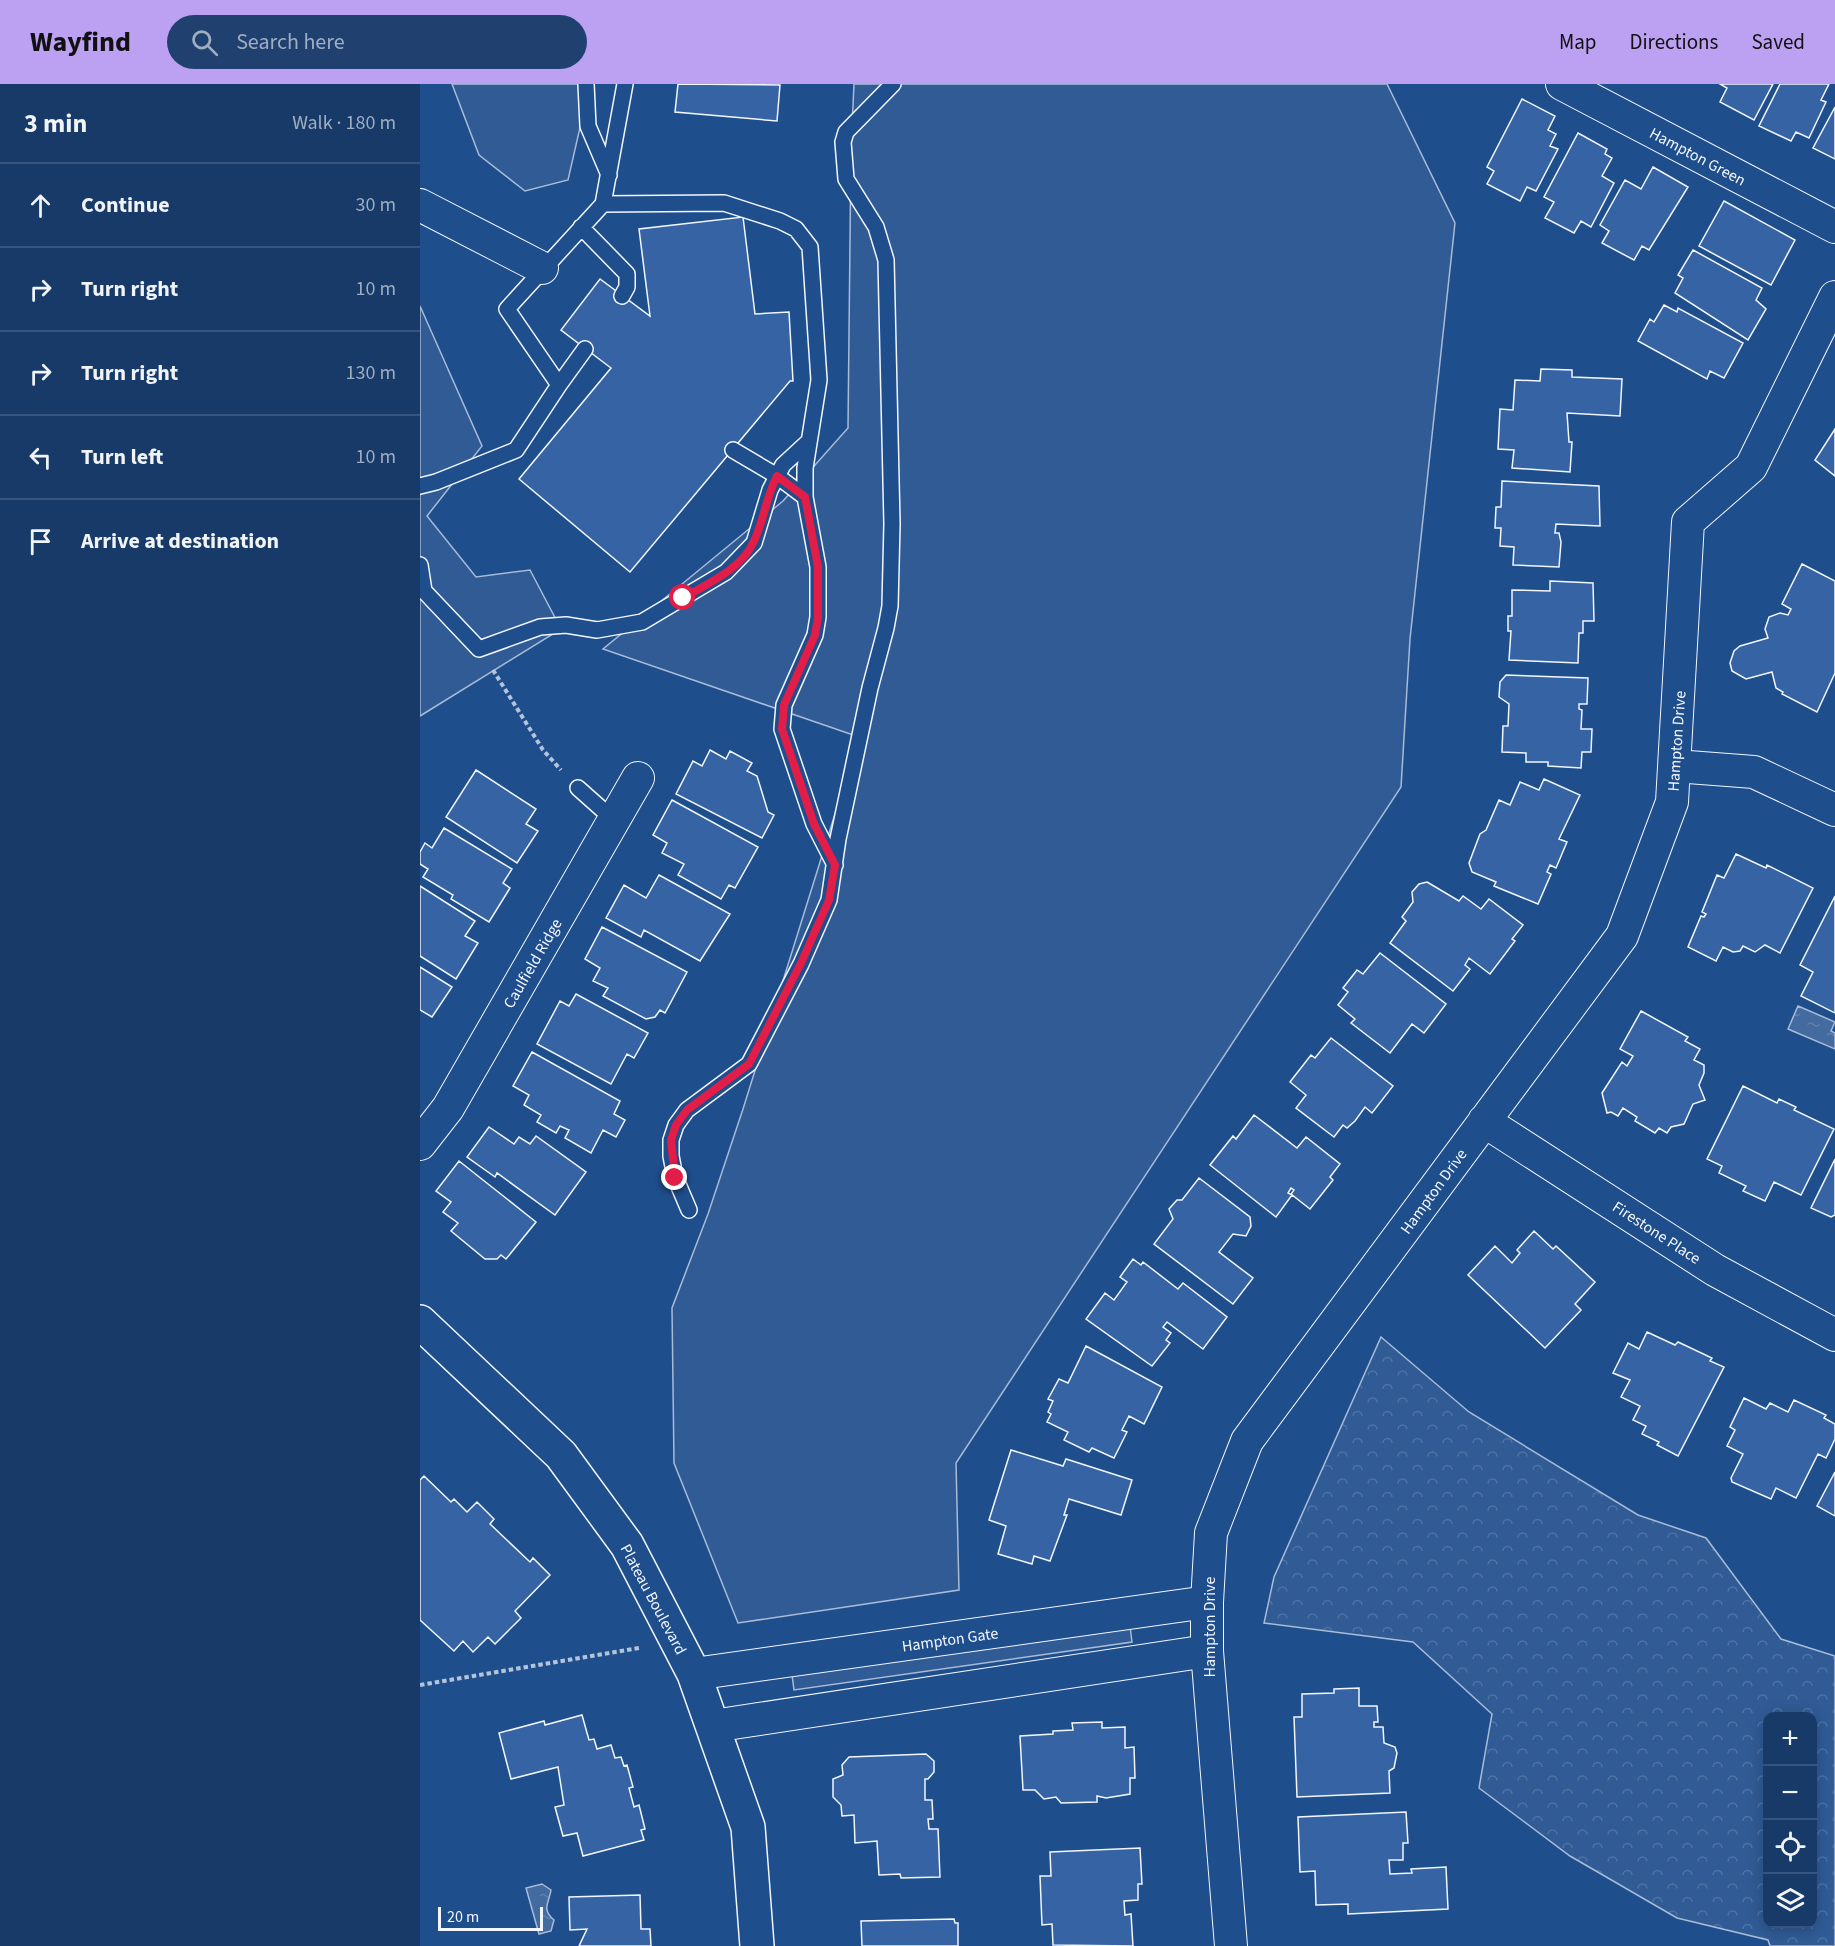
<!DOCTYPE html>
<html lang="en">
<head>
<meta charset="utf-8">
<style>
	body { margin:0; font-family:"Source Sans 3",sans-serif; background:#20416f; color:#f1f3f6 }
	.controls { position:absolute; right:18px; bottom:18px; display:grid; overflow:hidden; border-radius:12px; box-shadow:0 3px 15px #0003 }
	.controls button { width:54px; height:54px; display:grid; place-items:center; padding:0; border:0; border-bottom:2px solid #36547d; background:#173a69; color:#f1f3f6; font:30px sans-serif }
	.scale { position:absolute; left:18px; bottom:15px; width:105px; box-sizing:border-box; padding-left:6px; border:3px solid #f2f6ff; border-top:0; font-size:16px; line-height:21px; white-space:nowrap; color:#f2f6ff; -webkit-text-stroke:4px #1f4e8c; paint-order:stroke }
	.stop { position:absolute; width:18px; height:18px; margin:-14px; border:4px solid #e11d48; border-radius:50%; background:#fff }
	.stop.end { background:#e11d48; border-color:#fff; box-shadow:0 2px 6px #0008 }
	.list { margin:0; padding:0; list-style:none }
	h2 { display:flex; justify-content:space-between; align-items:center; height:78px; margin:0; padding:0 24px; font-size:26px }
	h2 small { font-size:20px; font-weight:400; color:#9eadc0 }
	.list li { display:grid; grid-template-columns:39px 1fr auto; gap:18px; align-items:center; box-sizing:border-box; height:84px; padding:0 24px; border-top:2px solid #36547d }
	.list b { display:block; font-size:22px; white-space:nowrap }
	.list em { font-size:20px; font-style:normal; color:#9eadc0 }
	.icon { flex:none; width:33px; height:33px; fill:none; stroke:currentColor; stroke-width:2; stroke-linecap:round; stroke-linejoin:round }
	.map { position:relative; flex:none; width:1415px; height:1862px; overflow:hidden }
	header { display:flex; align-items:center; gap:36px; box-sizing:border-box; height:84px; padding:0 30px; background:#bca0f2; color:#111 }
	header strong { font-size:28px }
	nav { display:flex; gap:33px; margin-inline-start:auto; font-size:21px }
	.search { width:420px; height:54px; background:#20416f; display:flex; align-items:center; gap:15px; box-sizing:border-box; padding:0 21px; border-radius:33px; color:#9eadc0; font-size:22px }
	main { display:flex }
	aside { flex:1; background:#173a69 }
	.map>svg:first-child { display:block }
</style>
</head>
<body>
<header>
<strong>Wayfind</strong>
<div class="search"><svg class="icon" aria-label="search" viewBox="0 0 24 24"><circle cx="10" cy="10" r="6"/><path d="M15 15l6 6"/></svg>Search here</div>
<nav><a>Map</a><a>Directions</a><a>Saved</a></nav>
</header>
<main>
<aside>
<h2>3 min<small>Walk · 180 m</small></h2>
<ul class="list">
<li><svg class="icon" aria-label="ahead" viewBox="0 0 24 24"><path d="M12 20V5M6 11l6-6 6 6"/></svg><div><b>Continue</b></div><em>30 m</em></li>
<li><svg class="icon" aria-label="right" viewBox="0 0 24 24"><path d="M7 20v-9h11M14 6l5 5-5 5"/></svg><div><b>Turn right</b></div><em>10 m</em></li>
<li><svg class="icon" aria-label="right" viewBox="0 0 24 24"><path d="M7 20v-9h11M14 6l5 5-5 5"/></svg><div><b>Turn right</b></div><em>130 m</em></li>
<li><svg class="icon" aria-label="left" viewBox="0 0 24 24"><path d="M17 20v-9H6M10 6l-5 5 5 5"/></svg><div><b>Turn left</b></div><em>10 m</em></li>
<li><svg class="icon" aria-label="arrive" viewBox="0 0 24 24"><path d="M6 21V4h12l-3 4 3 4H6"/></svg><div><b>Arrive at destination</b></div></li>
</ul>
</aside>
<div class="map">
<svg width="1415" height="1862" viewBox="0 0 1415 1862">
	<defs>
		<pattern id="forest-crowns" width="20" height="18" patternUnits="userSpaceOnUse" patternTransform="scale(1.5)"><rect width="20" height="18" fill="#305b95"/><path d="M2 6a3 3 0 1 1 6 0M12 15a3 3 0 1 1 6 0" fill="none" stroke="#4e73a5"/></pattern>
		<pattern id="water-ripples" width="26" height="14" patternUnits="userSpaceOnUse" patternTransform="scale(1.5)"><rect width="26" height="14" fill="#446ba0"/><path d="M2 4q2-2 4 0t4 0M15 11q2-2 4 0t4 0" fill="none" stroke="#5f81ae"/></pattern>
	</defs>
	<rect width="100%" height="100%" fill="#1f4e8c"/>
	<path fill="#305b95" stroke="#a8bbd7" stroke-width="1.5" d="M32,0h129l1,35 -14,61 -43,11 -46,-36z
		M434,0h533l68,139 -45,416 -9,148 -445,676 3,127 -221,33 -64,-160 -2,-155 36,-94 35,-105 116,-372 -256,-88 180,-148 65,-73 3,-280z
		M0,222l62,140 -55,70 49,61 54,-7 31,59 -141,87z
		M709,1535l3,23 -338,48 -3,-23z"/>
	<path fill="url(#forest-crowns)" stroke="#a8bbd7" stroke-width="1.5" fill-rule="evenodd" d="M961,1253l88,75 169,103 68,23 75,101 54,17v290h-65l-2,-6 -91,-22 -107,-62 -91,-68 13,-74 -79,-72 -149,-19 10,-46zM1348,1632h44v208h-44z"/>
	<path fill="url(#water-ripples)" stroke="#a8bbd7" stroke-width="1.5" d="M1378,922l37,16 -4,9 4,2v16l-47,-20z
		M122,1800l9,6c-2,13 -10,19 3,30l-3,11 -12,3 -13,-46z"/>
	<path fill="#3563a3" stroke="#f2f6ff" stroke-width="1.5" d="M258,0l102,1 -3,36 -102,-9z
		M1300,0h53l-19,36 -34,-18 7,-14z
		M1360,0h49l-8,16 5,2 -17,36 -13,-6 -5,9 -32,-15z
		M1102,15l33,17 -7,14 8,4 -6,12 8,3 -22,42 -9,-4 -7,14 -33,-17 7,-13 -7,-4z
		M1415,23v52l-22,-11z
		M1158,49l29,16 -2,5 7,4 -10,18 12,7 -23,44 -10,-6 -7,12 -29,-15 9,-16 -10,-5z
		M1233,83l35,20 -39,63 -7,-4 -8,14 -32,-17 7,-12 -9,-6 25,-45 16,9z
		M1304,117l71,39 -24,45 -72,-39z
		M323,133l12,97 34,-2 4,69h-3l-160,191 -111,-93 92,-111 -50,-38 39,-51 50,37 -11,-87z
		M1273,166l69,38 -6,12 10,9 -18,31 -73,-47 8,-15 -5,-3z
		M1244,221l13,7 1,-4 65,35 -19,35 -14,-7 -3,8 -69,-38 12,-22 4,3z
		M1121,285l31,1v7l50,2 -2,37 -53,-3 2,29h3l-2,30 -58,-4 2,-18 -16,-1 2,-40 13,1 2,-30 25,1z
		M1415,345v47l-20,-16z
		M1082,397l97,5 1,40 -44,-2 -1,9h4l2,9 -2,25 -46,-2 1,-18 -14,-1 1,-18h-6l1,-21h5z
		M1382,480l33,17v92l-18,39 -35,-18 1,-2 -7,-4 -4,-16 -26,7 -14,-8 -2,-8 4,-12 6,-5 28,-8 -3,-9 4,-12 11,-4 8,2 3,-6 -9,-5z
		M1130,497l43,2 1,38h-11v12h-4l-1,30 -69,-3 2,-29h-3v-15h4v-26l38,1z
		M1086,591l82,3 -1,26h-8v5l3,1 -1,19h11l-1,23h-9l-1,16 -33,-2v-4h-22v-9l-24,-1 1,-26h5l1,-22 -10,-7 1,-15z
		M290,666l16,9 4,-8 22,12 -5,8 10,5 11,36 6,3 -12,23 -86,-44 17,-33 9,5z
		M56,686l60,39 -10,15 12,7 -21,32 -71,-46z
		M1124,695l36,16 -21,44 8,3 -11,26 -6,-3 -3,7 4,2 -13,30 -44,-18 2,-4 -24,-10 -3,-9 11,-29 6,-4 13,-30 11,5 10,-23 19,8z
		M252,716l86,47 -23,41 -6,-3 -8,14 -43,-24 6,-11 -22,-11 5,-10 -14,-8z
		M24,744l68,41 -9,14 7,5 -21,34 -38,-23 2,-4 -30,-18 5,-8 -8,-5v-12l5,-9 7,5z
		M1316,770l30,14 1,-3 46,23 -33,65 -15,-8 -10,7 -12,-6 -3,5 -7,1 -10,-5 -7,14 -28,-14 13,-31 3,1 2,-3 -4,-2 15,-37 7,3z
		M239,791l71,39 -30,47 -56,-31 -3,7 -35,-19 18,-33 22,13z
		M1007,798l32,19 4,-5 18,13 8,-10 34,26 -11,14 3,2 -25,33 -21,-16 -4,7 5,4 -17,22 -63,-48 16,-22 -4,-4 11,-15 -1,-10 7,-8z
		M0,802l55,35 -10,15 13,7 -22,36 -36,-23z
		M1415,812v117l-34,-17 12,-24 -13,-7z
		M182,843l85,45 -22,41 -5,-3 -5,7 -9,2 -43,-23 5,-8 -15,-7 7,-13 -15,-9z
		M960,869l66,51 -22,29 -12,-9 -22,29 -39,-30 4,-4 -17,-14 10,-13 -5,-4 14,-18 6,4z
		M0,883l32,20 -20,30 -12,-7z
		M156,910l72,39 -14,25 -7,-4 -16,30 -74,-40 23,-43 9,5z
		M1221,927l47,26 -3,4 15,8 -6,11 10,5v8l-5,12 6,15 -12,4 -9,20 -13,3 -4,6 -8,-5 -4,5 -20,-12 2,-4 -14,-9 -5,8 -7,-4 -4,1 -5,-20 20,-31 5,4 6,-10 -13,-7z
		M911,954l62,48 -21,27 -7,-6 -10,14 -8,7 -4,-3 -9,12 -38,-29 10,-13 -16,-13 21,-27 4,3z
		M112,968l88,49 -6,13 11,6 -9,17 -13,-7 -12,23 -26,-15 4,-8 -9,-4 -4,7 -19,-11 4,-7 -17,-10 5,-10 -16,-9z
		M1323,1002l34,17 2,-4 17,8 -2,3 40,19 -33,66 -27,-13 -9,19 -22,-10 3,-5 -27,-13 3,-7 -15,-7z
		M834,1031l43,33 9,-11 34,27 -10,13 3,3 -23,29 -19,-15 3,-4 -3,-2 -3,5 4,2 -16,22 -66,-52 23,-29 3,3z
		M69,1043l25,17 5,-7 11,7 6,-8 50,36 -31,43 -58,-42 -2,4 -28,-20z
		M1415,1075v56l-4,2 -20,-9z
		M39,1077l77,61 -30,37 -5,-4 -4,4h-12l-34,-28 7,-8 -15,-11 8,-10 -15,-11z
		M779,1094l51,39 1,9 -5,10 -13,-2 -14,18 34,26 -20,26 -79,-60 19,-25 -4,-10 8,-9h5z
		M1114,1147l19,18 3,-3 39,36 -20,22 6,6 -36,38 -77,-73 27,-29 17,17 8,-10 -3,-3z
		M713,1175l8,6 2,-3 35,27 5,-6 44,34 -24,32 -36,-27 -4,5 8,6 -5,7 4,3 -18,23 -66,-47 19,-26 9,7 13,-18 -7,-5z
		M1227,1248l28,13 3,-3 34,16 -2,3 14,6 -46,89 -21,-11 2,-3 -17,-8 4,-8 -13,-6 7,-14 -19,-9 9,-17 -17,-7 15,-30 11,6z
		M666,1262l76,41 -18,37 -15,-8 -7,14 5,2 -13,26 -22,-10 -3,4 -25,-12 4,-8 -21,-10 4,-8 -3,-2 5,-11 -5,-2 11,-20 9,4z
		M1324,1314l22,11 4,-6 18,9 6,-12 32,15 -2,3 11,6v15l-9,19 -8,-4 -22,44 -20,-10 -5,11 -39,-17 -1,-4 12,-24 -16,-8 8,-16 -5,-3z
		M591,1366l52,16 3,-7 66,21 -11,35 -52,-16 -5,16h3l-17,46 -16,-5 -2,8 -34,-10 8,-28 -17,-6z
		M1415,1388v44l-18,-10z
		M4,1392l27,26 3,-3 13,13 10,-10 17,17 -4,5 40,38 3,-4 17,17 -35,36 6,7 -26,26 -7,-7 -15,15 -10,-11 -9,10 -34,-31v-140z
		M939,1604v18h18l1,16h-4v5h9l1,16 11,4 2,6 -3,15 -5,3 1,22 -93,4 -3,-80h8v-23l32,-1v-4z
		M162,1631l7,25 5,-1 3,10 14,-4 4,13 6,-1 3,9 3,-1 6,22 -4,1 5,19 5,-2 6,24 -4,1 3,10 -61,16 -6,-23 -14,3 -8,-29 9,-2 -6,-38 -47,12 -12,-46 45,-12 1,4z
		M682,1638v6l23,-1v21l9,-1 1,31h-5v16l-24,4 -9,-2v6l-36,1 -5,-6 -12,2 -9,-9h-12l-3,-54 33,-2v-3l20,-1 -1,-7z
		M506,1670l8,7v11l-6,7h-3v21h7l1,19h-5l1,10h9l2,48 -39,1 -1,-4 -21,1 -2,-34 -22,2 -1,-28 -12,1 -1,-11 -8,-8v-18l10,-4 -1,-10 7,-8z
		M986,1728l2,31h-5v17h-14l1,14 22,-1 -1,-4 35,-2 2,42 -100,5v-10l-32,1 -1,-34 -15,1 -2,-55z
		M720,1764l2,36h-4v16l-14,1 1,14 6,-1 2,32 -80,-1 -1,-21 -10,1 -2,-49h11l-1,-24z
		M220,1811l1,34h9l1,17h-72l8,-17 -17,1 -1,-33z
		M534,1835l1,4h3v23h-96l-1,-25z"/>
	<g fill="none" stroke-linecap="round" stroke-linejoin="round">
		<g stroke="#f2f6ff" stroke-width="18">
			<path id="service" d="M166,0l2,42 21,49
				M183,120l121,-1 56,18 16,8 14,18 9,133 -14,88v29l13,70v50l-3,18 -31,70 -2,24 32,95 21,41
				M161,143l46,47v13l-5,9
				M139,301l26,-36
				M313,366l44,26 28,21
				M0,402l16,-4 80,-32 43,-65 -52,-76 96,-105 22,-120
				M0,481l4,26 55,58 61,-22 26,-2 31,5 45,-8 84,-50 28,-29 16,-53 13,-25 26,-24
				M158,704l36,32
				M269,1126l-14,-33 -4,-21v-16l5,-15 11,-15 62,-46 52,-100 28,-64 9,-61 32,-151 16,-60 4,-22 2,-82 -6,-264 -10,-33 -30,-48 -3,-37 3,-10 47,-48"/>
		</g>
		<g stroke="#f2f6ff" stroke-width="34">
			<path id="minor" d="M1142,0l273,143
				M0,121l122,63
				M1255,682l79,6 81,38
				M1064,1037l231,149 120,65
				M0,1060l28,-36 190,-330
				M274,1590l513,-72
				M293,1642l494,-75
				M811,1862l-24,-295v-49l4,-69 36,-92 375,-505 50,-134 16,-280 63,-55 84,-170"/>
		</g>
		<g stroke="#f2f6ff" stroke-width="36">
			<path id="tertiary" d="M0,1238l141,133 66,90 67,129 54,153 9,119"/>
		</g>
		<path stroke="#b3c4dc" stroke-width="4" stroke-dasharray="4.5 3" stroke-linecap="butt" d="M73,586l50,80 18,20
			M0,1601l219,-37"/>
		<use href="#service" stroke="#1f4e8c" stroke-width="15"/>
		<use href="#minor" stroke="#1f4e8c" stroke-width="32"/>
		<use href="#tertiary" stroke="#1f4e8c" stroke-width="33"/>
	</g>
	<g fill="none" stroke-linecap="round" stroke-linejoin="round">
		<path stroke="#e11d48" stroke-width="8" d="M255,1094l-4,-38 5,-15 11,-15 62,-46 52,-101 28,-63 6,-35 -21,-41 -32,-95 2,-24 31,-70 3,-18v-50l-13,-70 -28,-21c-11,21 -13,44 -23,65 -12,28 -47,43 -71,57"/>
	</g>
	<g text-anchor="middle" stroke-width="4.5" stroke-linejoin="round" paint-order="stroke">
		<g font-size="16" fill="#f2f6ff" stroke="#1f4e8c">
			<text transform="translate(1278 72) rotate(28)" y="6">Hampton Green</text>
			<text transform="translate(1256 657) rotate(-86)" y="6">Hampton Drive</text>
			<text transform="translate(112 879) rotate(-60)" y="6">Caulfield Ridge</text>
			<text transform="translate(1013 1107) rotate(-54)" y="6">Hampton Drive</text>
			<text transform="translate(1237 1148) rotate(33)" y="6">Firestone Place</text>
			<text transform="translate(234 1515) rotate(62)" y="6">Plateau Boulevard</text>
			<text transform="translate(789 1543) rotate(-90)" y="6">Hampton Drive</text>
			<text transform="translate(530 1555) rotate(-8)" y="6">Hampton Gate</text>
		</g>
	</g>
</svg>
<div class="controls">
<button>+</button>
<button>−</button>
<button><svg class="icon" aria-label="locate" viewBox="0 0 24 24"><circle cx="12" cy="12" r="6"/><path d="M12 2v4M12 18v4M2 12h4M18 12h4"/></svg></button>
<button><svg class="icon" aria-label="layers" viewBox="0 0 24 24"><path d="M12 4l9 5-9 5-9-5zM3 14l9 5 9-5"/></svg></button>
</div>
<div class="scale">20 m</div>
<div class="stop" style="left:263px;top:514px"></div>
<div class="stop end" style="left:255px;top:1094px"></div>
</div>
</main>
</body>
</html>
